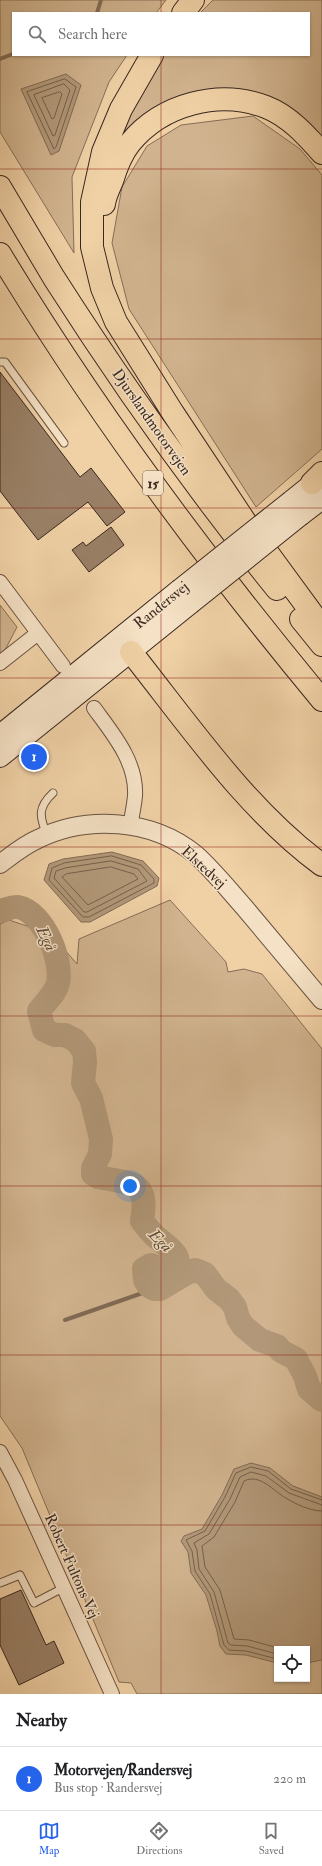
<!DOCTYPE html>
<html lang="en">
<head>
<meta charset="utf-8">
<style>
	body { margin:0; font-family:"IM FELL Double Pica",serif; background:#f2f2f2; color:#202124 }
	.controls { position:absolute; right:12px; bottom:12px; display:grid; overflow:hidden; border-radius:0px; box-shadow:0 1px 3px #0004 }
	.controls button { width:36px; height:36px; display:grid; place-items:center; padding:0; border:0; border-bottom:1px solid #e0e0e0; background:#fff; color:#202124; font:20px sans-serif }
	.you { position:absolute; left:130px; top:1186px; width:14px; height:14px; margin:-10px; border:3px solid #fff; border-radius:50%; background:#1a73e8; box-shadow:0 0 0 6px #1a73e833 }
	.badge { display:grid; place-items:center; width:26px; height:26px; border-radius:50%; background:#2563eb; color:#fff; font-size:13px; font-weight:700 }
	.pin { position:absolute; translate:-50% -50%; border:2px solid #fff; box-shadow:0 1px 4px #0006 }
	.list { margin:0; padding:0; list-style:none }
	h2 { display:flex; justify-content:space-between; align-items:center; height:52px; margin:0; padding:0 16px; font-size:17px }
	h2 small { font-size:13px; font-weight:400; color:#757577 }
	.list li { display:grid; grid-template-columns:26px 1fr auto; gap:12px; align-items:center; box-sizing:border-box; height:64px; padding:0 16px; border-top:1px solid #e0e0e0 }
	.list b { display:block; font-size:15px; white-space:nowrap }
	.list p { margin:0; font-size:13px; white-space:nowrap; color:#757577 }
	.list em { font-size:13px; font-style:normal; color:#757577 }
	.icon { flex:none; width:22px; height:22px; fill:none; stroke:currentColor; stroke-width:2; stroke-linecap:round; stroke-linejoin:round }
	.map { position:relative; flex:none; width:322px; height:1694px; overflow:hidden }
	.search { position:absolute; background:#fff; box-shadow:0 1px 3px #0004; left:12px; right:12px; top:12px; height:44px; display:flex; align-items:center; gap:10px; box-sizing:border-box; padding:0 14px; border-radius:0px; color:#757577; font-size:15px }
	.sheet { height:116px; background:#fff }
	nav { display:flex; justify-content:space-around; align-items:center; box-sizing:border-box; height:56px; border-top:1px solid #e0e0e0; background:#fff; font-size:11px; color:#757577 }
	nav a { display:grid; justify-items:center; gap:2px }
	nav .on { color:#2563eb }
	.map>svg:first-child { display:block }
</style>
</head>
<body>
<div class="map">
<svg width="322" height="1694" viewBox="0 0 322 1694">
	<rect width="100%" height="100%" fill="#f0d1a6"/>
	<filter id="stains"><feTurbulence type="fractalNoise" baseFrequency=".005" numOctaves="4"/><feColorMatrix values="0 0 0 0 .2 0 0 0 0 .09 0 0 0 0 .02 0 0 0 .5 -.17"/></filter>
	<radialGradient id="worn" r=".72"><stop offset=".6" stop-color="#630" stop-opacity="0"/><stop offset="1" stop-color="#630" stop-opacity=".3"/></radialGradient>
	<path fill="#d1b48f" stroke="#866e58" fill-rule="evenodd" d="M0,0h166l-10,13h-143v42h114l-18,27 -37,95 2,76 -74,-121z
		M213,0h109v142l-99,-49 -110,63 26,-66 23,-35h147v-42h-109z
		M253,116l47,33 22,26v274l-66,58 -127,-198 -17,-66 10,-56 25,-41 34,-21z
		M0,605l17,22 -13,25 -4,3z
		M170,900l56,62 2,10 16,-3 18,5 60,75v645h-185l-6,-11 -12,-1 -97,-234 -22,-32v-492l9,-4 42,14 26,30 2,-25zM277,1649h30v30h-30z"/>
	<path fill="#b29878" stroke="#826b55" d="M66,74l15,11 -22,66 -8,4 -30,-66z
		M112,852l31,9 16,17 -2,8 -67,36h-9l-37,-42 5,-16 14,-5z
		M251,1463l19,5 23,18 29,11v163l-15,3v-14h-30v14l-31,-8 -20,-1 -6,-8 -3,-15 -11,-36 -15,-22 -3,-21 -7,-11 3,-5 18,-7 20,-34 12,-26z"/>
	<g fill="none" stroke-linecap="round" stroke-linejoin="round">
		<path stroke="#76604c" stroke-width="1" d="M65,79l11,8 -20,60 -2,2 -27,-57z
			M64,84l6,6 -15,45 -2,1 -19,-41z
			M60,92l2,2 -8,24 -2,1 -10,-21z
			M112,856l29,9 13,14v4l-65,34h-6l-34,-37 3,-12 12,-5z
			M111,861l27,8 9,12 -60,31h-3l-30,-34 2,-7 9,-3z
			M111,867l23,7 4,5 -50,26 -26,-28 4,-3z
			M282,1649l-33,-9 -15,-1 -14,-49 -15,-23 -3,-21 12,-9 21,-35 9,-21c16,-8 29,10 42,17 9,6 25,13 36,13
			M277,1654l-30,-8 -16,-1 -3,-2 -14,-51 -15,-23 -2,-19 -3,-7 15,-9 21,-35 10,-22 11,-5 15,4 23,17 33,12
			M277,1659l-31,-8 -17,-1 -5,-5 -14,-51 -15,-23 -3,-20 -6,-11 19,-9 20,-34 11,-24 15,-6 17,4 23,18 31,11"/>
		<path stroke="#826b55" stroke-width="4" d="M97,13l4,-13
			M0,59l13,-5
			M65,1320l89,-31"/>
		<path stroke="#b29878" stroke-width="24" d="M0,911c5,-1 13,-5 18,-4 26,5 45,54 40,76 -3,12 -13,19 -19,28l5,19 11,5h10l10,5 9,11 1,11 -2,21 8,15 10,41 -1,15 -7,14v6l5,3c34,7 51,3 44,44 4,5 8,10 12,14 10,10 38,24 14,36l-17,-6 -7,4 1,11 4,6 5,3h6l27,-16 8,-3 10,4 11,15 13,10 6,8 3,11 5,8 17,14 17,6 4,5 15,8 9,17 4,13 13,11"/>
	</g>
	<path fill="#998066" stroke="#3a2820" d="M0,372l80,105 11,-9 34,44 -18,14 -19,-24 -50,38 -38,-49z
		M111,527l13,18 -35,27 -17,-22 11,-8 3,4z
		M21,1590l25,55 8,-4 10,22 -45,22 -19,-40v-46z"/>
	<g fill="none" stroke-linecap="round" stroke-linejoin="round">
		<g stroke="#685242" stroke-width="9">
			<path id="service" d="M0,362h5l59,81
				M47,835c-8,-19 -9,-28 6,-42
				M0,1583l20,-8 14,28 29,-15"/>
		</g>
		<g stroke="#685242" stroke-width="16">
			<path id="minor" d="M0,582l63,84
				M0,663l38,-30
				M94,708c19,26 43,54 41,88 -1,10 -3,20 -5,30
				M0,1452l15,28 97,214"/>
		</g>
		<g stroke="#685242" stroke-width="20">
			<path id="tertiary" d="M0,864c12,-9 24,-19 38,-25 49,-24 114,-20 157,15 18,16 33,35 49,53 26,31 52,62 78,93"/>
		</g>
		<g stroke="#3a2820" stroke-width="22">
			<path id="secondary" d="M291,501l31,-25
				M301,515l21,-16
				M0,735l179,-145
				M0,757l190,-153"/>
		</g>
		<g stroke="#3a2820" stroke-width="24">
			<path id="motorway" d="M183,13l10,-13
				M152,55l-31,54 -18,43 -11,50v45l10,41 14,34 57,91 75,113 74,101
				M0,187c18,30 36,61 54,91 69,108 143,212 223,311
				M104,204c1,-8 5,-16 8,-23 4,-13 10,-28 18,-38 32,-39 89,-54 136,-36 23,9 40,28 56,46
				M0,254c95,157 205,305 322,446
				M312,483l10,-10
				M301,619l21,26
				M131,652c58,73 116,158 191,213"/>
		</g>
		<use href="#service" stroke="#f5e1c5" stroke-width="7"/>
		<use href="#minor" stroke="#f5e1c5" stroke-width="14"/>
		<use href="#tertiary" stroke="#f5e1c5" stroke-width="18"/>
		<use href="#secondary" stroke="#f5e1c5" stroke-width="20"/>
		<use href="#motorway" stroke="#f0d1a6" stroke-width="22"/>
		<g stroke="#3a2820" stroke-width="22" stroke-linecap="butt">
			<path id="secondary-bridge" d="M179,590l112,-89
				M190,604l111,-89"/>
		</g>
		<use href="#secondary-bridge" stroke="#f5e1c5" stroke-width="20"/>
	</g>
	<path fill="none" stroke="#8f2418" stroke-width="1" stroke-opacity="0.55" d="M161,0v13M161,55v1639M0,169h322M0,339h322M0,508h322M0,678h322M0,847h322M0,1016h322M0,1186h322M0,1355h322M0,1525h322"/>
	<g text-anchor="middle" stroke-width="3" stroke-linejoin="round" paint-order="stroke">
		<rect fill="#f5e1c5" stroke="#726052" stroke-width="1" x="143" y="471" width="20" height="24" rx="3"/>
		<g font-size="14" font-weight="bold" fill="#3a2820">
			<text x="153" y="488">15</text>
		</g>
		<g font-size="15" fill="#3a2820" stroke="#f5e1c5">
			<text transform="translate(152 422) rotate(55)" y="5">Djurslandmotorvejen</text>
			<text transform="translate(161 605) rotate(-39)" y="5">Randersvej</text>
			<text transform="translate(204 867) rotate(42)" y="5">Elstedvej</text>
			<text transform="translate(72 1566) rotate(66)" y="5">Robert Fultons Vej</text>
		</g>
		<g font-size="16" font-style="italic" fill="#5e4a3a" stroke="#f5e1c5">
			<text transform="translate(47 938) rotate(64)" y="6">Egå</text>
			<text transform="translate(161 1240) rotate(44)" y="6">Egå</text>
		</g>
	</g>
	<rect width="100%" height="100%" filter="url(#stains)"/>
	<rect width="100%" height="100%" fill="url(#worn)"/>
</svg>
<div class="controls">
<button><svg class="icon" aria-label="locate" viewBox="0 0 24 24"><circle cx="12" cy="12" r="6"/><path d="M12 2v4M12 18v4M2 12h4M18 12h4"/></svg></button>
</div>
<div class="you"></div>
<div class="pin badge" style="left:34px;top:757px">1</div>
<div class="search"><svg class="icon" aria-label="search" viewBox="0 0 24 24"><circle cx="10" cy="10" r="6"/><path d="M15 15l6 6"/></svg>Search here</div>
</div>
<section class="sheet">
<h2>Nearby<small></small></h2>
<ul class="list">
<li><span class="badge">1</span><div><b>Motorvejen/Randersvej</b><p>Bus stop · Randersvej</p></div><em>220 m</em></li>
</ul>
</section>
<nav>
<a class="on"><svg class="icon" aria-label="map" viewBox="0 0 24 24"><path d="M3 6l6-2 6 2 6-2v14l-6 2-6-2-6 2zM9 4v14M15 6v14"/></svg>Map</a>
<a><svg class="icon" aria-label="directions" viewBox="0 0 24 24"><path d="M12 3l9 9-9 9-9-9zM9 14v-3h6M13 9l2 2-2 2"/></svg>Directions</a>
<a><svg class="icon" aria-label="saved" viewBox="0 0 24 24"><path d="M7 4h10v16l-5-4-5 4z"/></svg>Saved</a>
</nav>
</body>
</html>
